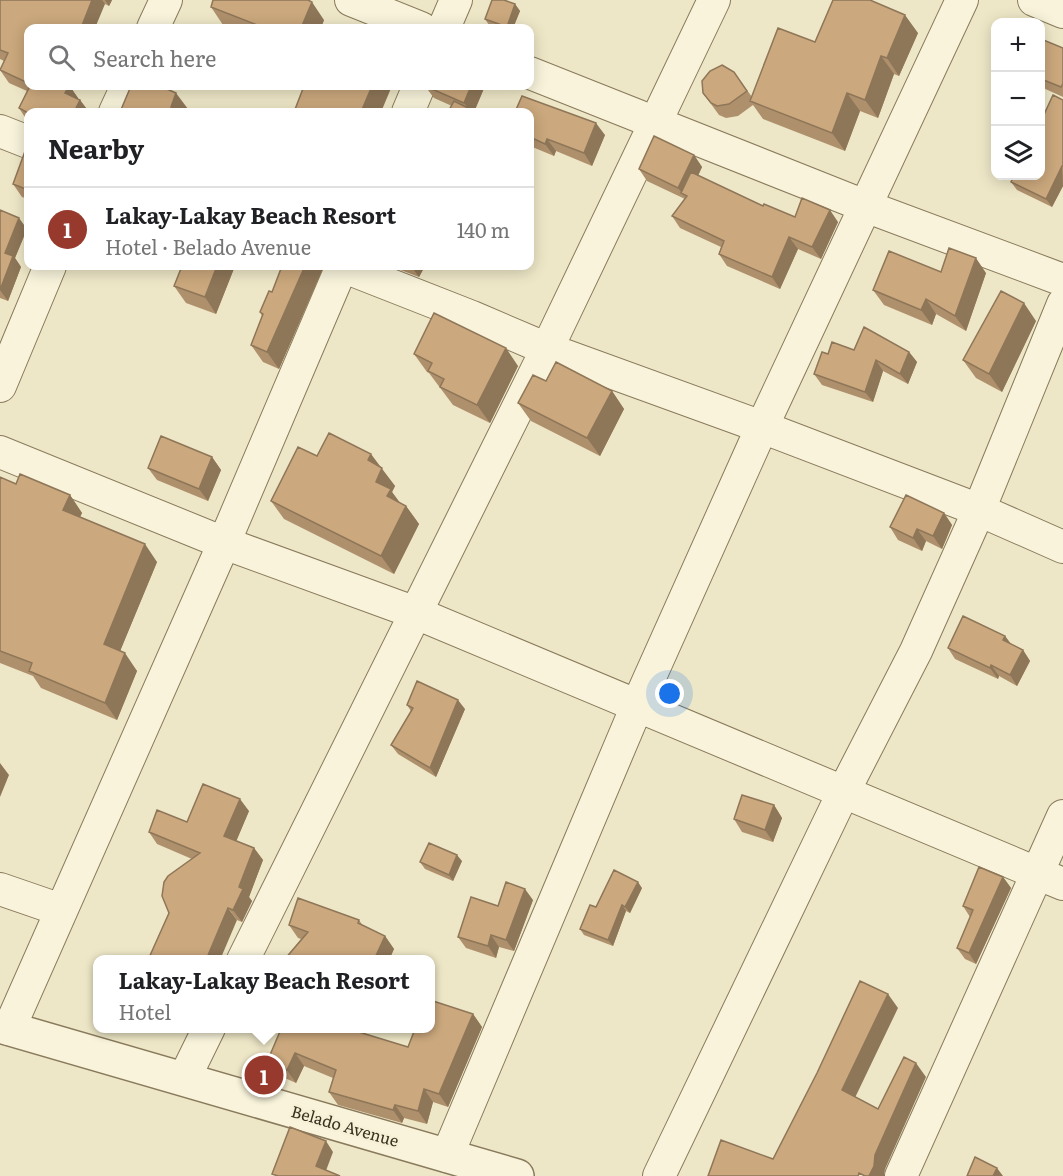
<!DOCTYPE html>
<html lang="en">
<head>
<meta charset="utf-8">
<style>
	body { margin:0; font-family:Literata,serif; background:#f2f2f2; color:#202124 }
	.controls { position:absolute; right:18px; top:18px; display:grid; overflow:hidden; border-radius:12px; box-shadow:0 3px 15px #0003 }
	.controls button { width:54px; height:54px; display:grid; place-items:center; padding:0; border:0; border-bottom:2px solid #e0e0e0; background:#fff; color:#202124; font:30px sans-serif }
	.you { position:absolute; left:670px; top:694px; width:21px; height:21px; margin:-15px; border:4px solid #fff; border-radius:50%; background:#1a73e8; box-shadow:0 0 0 9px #1a73e833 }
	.badge { display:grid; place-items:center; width:39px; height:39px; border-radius:50%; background:#973a2d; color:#fff; font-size:20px; font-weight:700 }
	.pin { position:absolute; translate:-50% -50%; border:3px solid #fff; box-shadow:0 2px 6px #0006 }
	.popup { position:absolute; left:93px; top:955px; width:342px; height:78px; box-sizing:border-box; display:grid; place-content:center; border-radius:12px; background:#fff; filter:drop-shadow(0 2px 4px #0005); font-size:20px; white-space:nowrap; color:#757577 }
	.popup b { font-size:22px; color:#202124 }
	.popup::after { content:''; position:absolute; left:50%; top:100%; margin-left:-12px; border:12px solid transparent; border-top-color:#fff }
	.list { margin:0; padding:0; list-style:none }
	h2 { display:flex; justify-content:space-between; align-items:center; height:78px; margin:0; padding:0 24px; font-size:26px }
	h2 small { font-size:20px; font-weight:400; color:#757577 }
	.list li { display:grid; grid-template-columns:39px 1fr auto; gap:18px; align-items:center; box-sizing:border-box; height:84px; padding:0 24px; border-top:2px solid #e0e0e0 }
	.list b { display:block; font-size:22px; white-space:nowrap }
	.list p { margin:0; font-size:20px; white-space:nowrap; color:#757577 }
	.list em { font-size:20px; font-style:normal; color:#757577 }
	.icon { flex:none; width:33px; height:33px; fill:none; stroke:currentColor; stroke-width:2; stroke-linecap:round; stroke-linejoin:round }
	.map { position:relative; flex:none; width:1063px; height:1176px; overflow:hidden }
	.search { position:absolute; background:#fff; box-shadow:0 3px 15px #0003; left:24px; top:24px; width:510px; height:66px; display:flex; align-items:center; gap:15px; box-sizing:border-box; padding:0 21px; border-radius:12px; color:#757577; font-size:22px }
	.panel { position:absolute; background:#fff; box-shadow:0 3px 15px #0003; left:24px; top:108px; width:510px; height:162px; border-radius:12px }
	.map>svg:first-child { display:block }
</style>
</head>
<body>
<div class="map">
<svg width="1063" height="1176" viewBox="0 0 1063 1176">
	<rect width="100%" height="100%" fill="#eee7c7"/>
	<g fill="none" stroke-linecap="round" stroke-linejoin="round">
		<g stroke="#897a5c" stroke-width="34">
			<path id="minor" d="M351,0l70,28
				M1034,0l29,12
				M153,28l13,-28
				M444,28l12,-28
				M530,73l335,133 198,74
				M115,112l12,-26
				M408,112l11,-26
				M0,131l28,11
				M342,266l130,51 75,32 215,78 217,83 84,37
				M0,386l50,-120
				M0,452l224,91 192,70 647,271
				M0,889l61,21
				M243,960l304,-611 167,-349
				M9,1029l215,-486 118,-277
				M184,1079l25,-51
				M447,1156l190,-450 125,-279 200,-427
				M659,1176l185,-385 72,-140 63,-141 84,-206
				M901,1176l162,-360"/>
		</g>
		<g stroke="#897a5c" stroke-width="36">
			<path id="tertiary" d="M0,1026l517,150"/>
		</g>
		<use href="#minor" stroke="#f8f3da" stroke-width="32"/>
		<use href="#tertiary" stroke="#f8f3da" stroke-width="33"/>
	</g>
	<path fill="#af906c" d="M0,0h112l-3,6 -4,-2 -77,24v58h44l-1,2 7,10v1l2,1 9,12h-61v10l-9,-14 8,-17 -18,-8 -9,-13 4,-9 -4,-2z
		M515,4l5,7 -7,17h-16l-8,-3 -4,-6z
		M211,7l113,13 -3,8h-88l-10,-3z
		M918,33l-19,43 -5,-2 -16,44 -18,-7 -15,40 -82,-32 -10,-14 -15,11 -12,2 -7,-3 -16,-22 31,-21 18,25 63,-55z
		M1041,39l22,9v49l-22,-10z
		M425,86h60l-11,26 -22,-6 -18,-8z
		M1063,100v86l-11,21 -35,-17 -6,-8z
		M530,112l75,23 -13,31 -36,-15 -2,5 -24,-10z
		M28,143v56l-6,-2 -9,-13z
		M694,155l8,12 -4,9 65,30 32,11 43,5 -17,37 -23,-10 -18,40 -53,-23 -8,-12 2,-7 -41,-19 -8,-12 13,-17 -38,-18 -8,-12z
		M0,210l27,19 -12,29 6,9 -13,34 -8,-3z
		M182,266h53l-19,48 -30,-11 -12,-17z
		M282,266h42l-45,103 -16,-7 -12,-17 11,-29 -2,-4 12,-20z
		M390,266h35l-6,11z
		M941,272l45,1 -20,58 -30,-17 -4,11 -48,-20 -11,-15z
		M1036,321l-34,71 -26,-14 -13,-18z
		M854,350l55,2 8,10 -9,22 -25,-13 -10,31 -51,-17 -8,-11 14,-20z
		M414,354l104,12 -28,57 -37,-18 -24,-32 -2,-1z
		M546,381l66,10 12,18 -24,47 -69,-35 -13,-18z
		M317,456l63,11 15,19 -3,6 8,11 6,3 13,18 -25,50 -110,-55 -13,-18z
		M212,457l9,13 -13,31 -51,-21 -9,-12z
		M0,477l16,7 54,11 12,18 -2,4 77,45 -37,89 17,20 -20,49 -76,-32 -8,-12 -33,-13z
		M944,513l8,12 -10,24 -16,-8 -4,10 -24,-11 -8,-13z
		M1005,636l6,8 12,6 7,11 -13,25 -18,-10 -1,3 -43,-20 -7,-11z
		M407,705l58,4 -29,68 -38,-23 -7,-9 20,-34z
		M774,805l8,13 -9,24 -31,-10 -8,-13z
		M249,811l-13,30 18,7 9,12 -14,37 3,4 -10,21 -5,-2 -45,-61 -35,-15 -8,-12 38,-10z
		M462,861l-9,20 -28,-12 -5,-7z
		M1003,877l8,11 -35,76 -11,-5 -8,-11 13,-31 -7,-11z
		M642,888l-12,25 -4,-2 -13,35 -29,-11 -4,-6 16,-22z
		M533,900l-19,51 -15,-4 -3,11 -30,-10 -8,-11 40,-31z
		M359,920l4,6 22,10 9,13 -5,11h-105l17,-21 -3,-1 -9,-13z
		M473,1014l9,13 -34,80 -15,-5 -6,22 -23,-6 -2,5 -64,-18 -9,-13 4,-14 -29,-12 -8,17 -20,-9 -9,-12 14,-33h83l-2,4 46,14z"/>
	<path fill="#8e7658" d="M92,0h10l3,4 -10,24h-14z
		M105,0h7l-3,6z
		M312,2l12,18 -3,8h-20z
		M515,4l5,7 -7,17h-5l-1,-1z
		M905,15l13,18 -19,43 -12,-18z
		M881,56l13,18 -16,44 -13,-18z
		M63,86h9l-1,2 7,10 -4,8 -9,-13z
		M372,86h20l-11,26h-20z
		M471,86h14l-11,26h-3l-7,-9z
		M176,93l12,16 -1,3h-14l-2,-5z
		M847,93l13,18 -15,40 -13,-18z
		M80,100l9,12h-15z
		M596,123l9,12 -13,31 -8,-13z
		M547,139l9,12 -2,5 -9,-12z
		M694,155l8,12 -14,30 -6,-4 -4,-5z
		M1062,166l1,20 -11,21 -6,-8z
		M830,210l8,12 -17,37 -9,-12z
		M19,218l8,11 -12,29 6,9 -13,34 -8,-11 5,-37z
		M789,237l9,12 -18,40 -8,-12z
		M976,258l10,15 -20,58 -11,-15z
		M217,266h18l-19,48 -11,-17z
		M305,266h19l-45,103 -12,-17z
		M411,266h14l-6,11z
		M926,299l10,15 -4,11 -11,-15z
		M1024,303l12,18 -34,71 -13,-18z
		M506,348l12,18 -28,57 -13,-18z
		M909,352l8,10 -9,22 -8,-10z
		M876,360l7,11 -10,31 -8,-10z
		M612,391l12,18 -24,47 -13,-18z
		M371,454l24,32 -3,6 11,15 -15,-7 -12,-18 -8,-22z
		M212,457l9,13 -13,31 -9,-12z
		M70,495l12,18 -7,14 -12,-17z
		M406,506l13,18 -25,50 -13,-18z
		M944,513l8,12 -10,24 -9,-13z
		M917,529l9,12 -4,10 -9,-13z
		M145,544l12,18 -41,99 -12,-17z
		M1005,636l8,11 -10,-7z
		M1023,650l7,11 -13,25 -7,-11z
		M125,653l12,18 -20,49 -12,-17z
		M991,665l8,11 -1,3 -8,-11z
		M458,700l7,9 -29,68 -6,-9z
		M0,763l9,12 -9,22z
		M240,799l9,12 -16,38 -9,-13z
		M774,805l8,13 -9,24 -8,-12z
		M254,848l9,12 -14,37 3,4 -10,21 -9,-12 6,-23z
		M457,855l5,6 -9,20 -4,-6z
		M1003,877l8,11 -35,76 -7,-11z
		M638,882l4,6 -12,25 -5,-6z
		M525,889l8,11 -19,51 -8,-11z
		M622,905l4,6 -13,35 -5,-6z
		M228,908l9,12 -17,40h-14z
		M491,935l8,12 -3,11 -8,-12z
		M385,936l9,13 -5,11h-15z
		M888,994l10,14 -46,96 -10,-14z
		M473,1014l9,13 -34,80 -9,-13z
		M349,1029h15l-6,13z
		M295,1053l9,13 -8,17 -9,-13z
		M916,1063l10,14 -41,92 -1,7h-15l6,-21z
		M424,1089l9,13 -6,22 -9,-13z
		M395,1105l9,13 -2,5 -9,-13z
		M326,1141l7,11 -9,24 -8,-10z
		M997,1168l6,8h-10z"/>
	<path fill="#cba87d" stroke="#8e7658" stroke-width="1.5" d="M0,0h92l-11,28h-53v55l-28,-13 8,-17 -8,-3z
		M213,0h95l4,2 -11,26h-36l-54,-21z
		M492,0h12l11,4 -8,23 -22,-8z
		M833,0h37l35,15 -18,43 -6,-2 -16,44 -18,-7 -15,40 -82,-32 28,-73 37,14z
		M1041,39l22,9v36l-2,3 -20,-8z
		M722,65l12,7 13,19 -18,13 -12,2 -6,-3 -8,-10 -1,-12 8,-10z
		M30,86h39l-4,7 15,7 -6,12 -46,1 -9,-5z
		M131,86h29l16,7 -5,14 2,5h-53z
		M304,86h68l-11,26h-67z
		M425,86h46l-7,17z
		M1053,95l10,5v66h-1l-16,33 -35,-17 3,-6h27v-55z
		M522,96l74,27 -12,30 -37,-14 -2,5 -15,-7v-25h-15z
		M454,101l22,11h-28z
		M654,136l40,19 -16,33 -39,-19z
		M28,143v47l-15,-6z
		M691,172l72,34 1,-2 31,13 7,-19 28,12 -18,37 -23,-10 -17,40 -53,-23 5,-13 -52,-25 15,-20 -6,-3z
		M0,210l19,8 -14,35 8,3 -13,34z
		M949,248l27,10 -21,58 -29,-17 -5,11 -48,-20 16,-39 52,21z
		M182,266h35l-12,31 -31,-11z
		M282,266h23l-38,86 -16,-7 12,-31 -3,-2 9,-21 3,1z
		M1001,291l23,12 -35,71 -26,-14z
		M434,313l72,35 -29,57 -37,-18 4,-8 -16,-8 4,-8 -18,-9z
		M864,327l45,25 -9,22 -24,-14 -11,32 -51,-18 8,-22 6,2 4,-12 22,8z
		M556,362l56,29 -25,47 -69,-35 15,-28 13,6z
		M329,433l42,21 -3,6 14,8 -6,14 15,7 -4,7 19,10 -25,50 -110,-55 27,-54 19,9z
		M161,436l51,21 -13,32 -51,-21z
		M20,474l50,21 -7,15 82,34 -41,100 21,9 -20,50 -76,-32 3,-8 -32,-12v-174l16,7z
		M906,495l38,18 -11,23 -16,-7 -4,9 -23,-11z
		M963,616l42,20 -2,4 20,10 -13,25 -19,-10 -1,3 -42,-20z
		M417,681l41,19 -28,68 -39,-23 22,-37 -6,-3z
		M203,784l37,15 -16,37 30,12 -15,39 4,2 -10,21 -5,-2 -22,52h-58l21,-47 -7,-17 2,-14 4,-6 32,-23 -51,-21 8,-22 30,12z
		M742,795l32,10 -9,25 -31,-11z
		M429,843l28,12 -8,20 -29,-13z
		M979,867l24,10 -34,76 -12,-5 16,-38 -10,-4z
		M614,870l24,12 -13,25 -3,-2 -14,35 -28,-11 10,-24 6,2z
		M506,882l19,7 -19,51 -15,-5 -3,11 -30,-9 13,-40 27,9z
		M298,898l61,22 -1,3 27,13 -11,24h-90l24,-28 -19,-7z
		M860,981l28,13 -46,96 36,19 26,-52 12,6 -41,92 -1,11 -5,10h-4l-6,-3 -1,3h-150l13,-36 52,19 44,-86z
		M430,1000l43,14 -34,80 -15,-5 -6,22 -23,-6 -2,5 -64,-18 7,-22 -41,-17 -8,17 -20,-8 14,-33h68l59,18 7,-18h15z
		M290,1127l36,14 -10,25 24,10h-62l-6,-2z
		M975,1157l22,11 -4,8h-26z"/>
	<g text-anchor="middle" stroke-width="4.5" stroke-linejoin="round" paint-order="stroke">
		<g font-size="16" fill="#3a3020" stroke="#f5f0d6">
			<text transform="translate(345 1126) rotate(16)" y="6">Belado Avenue</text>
		</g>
	</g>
</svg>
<div class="controls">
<button>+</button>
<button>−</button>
<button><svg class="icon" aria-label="layers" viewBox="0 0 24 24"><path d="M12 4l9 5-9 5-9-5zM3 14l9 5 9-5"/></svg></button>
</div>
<div class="you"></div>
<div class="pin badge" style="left:264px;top:1075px">1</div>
<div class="popup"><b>Lakay-Lakay Beach Resort</b>Hotel</div>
<div class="search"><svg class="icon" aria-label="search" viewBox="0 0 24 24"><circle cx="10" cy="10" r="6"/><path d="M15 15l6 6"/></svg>Search here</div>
<section class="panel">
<h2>Nearby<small></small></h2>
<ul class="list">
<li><span class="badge">1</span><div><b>Lakay-Lakay Beach Resort</b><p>Hotel · Belado Avenue</p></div><em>140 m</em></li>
</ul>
</section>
</div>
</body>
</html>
